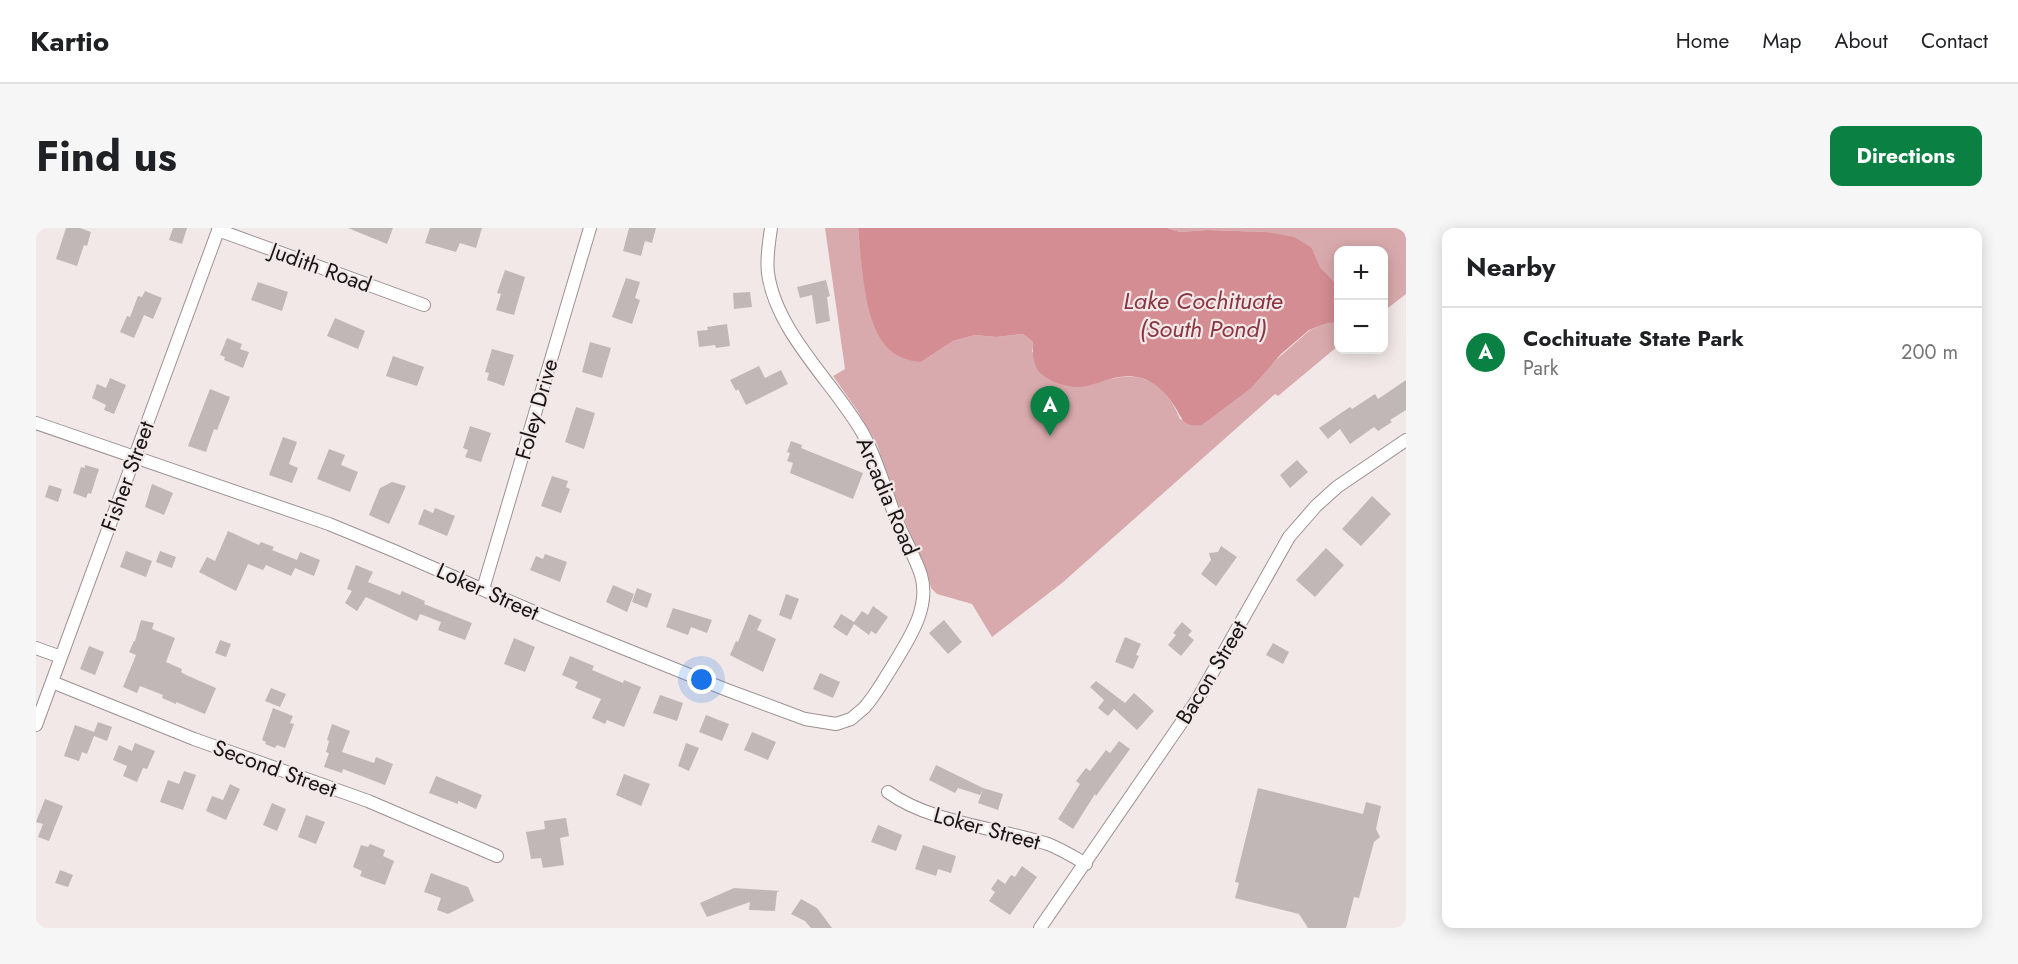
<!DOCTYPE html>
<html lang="en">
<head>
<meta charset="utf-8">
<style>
	body { margin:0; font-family:Jost,sans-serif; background:#f6f6f6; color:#202124 }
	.controls { position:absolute; right:18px; top:18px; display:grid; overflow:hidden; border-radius:12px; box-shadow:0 3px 15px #0003 }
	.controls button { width:54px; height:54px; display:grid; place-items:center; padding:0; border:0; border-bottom:2px solid #e0e0e0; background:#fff; color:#202124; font:30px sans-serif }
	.you { position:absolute; left:666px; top:452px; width:21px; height:21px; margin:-15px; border:4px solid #fff; border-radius:50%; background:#1a73e8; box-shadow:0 0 0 9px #1a73e833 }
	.badge { display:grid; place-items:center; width:39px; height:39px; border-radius:50%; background:#0b8043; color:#fff; font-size:20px; font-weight:700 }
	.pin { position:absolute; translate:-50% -50px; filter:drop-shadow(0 2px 3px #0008) }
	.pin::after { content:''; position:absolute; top:32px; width:21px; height:18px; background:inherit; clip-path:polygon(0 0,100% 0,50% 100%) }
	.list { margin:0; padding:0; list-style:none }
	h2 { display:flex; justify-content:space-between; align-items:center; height:78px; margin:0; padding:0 24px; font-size:26px }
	h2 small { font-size:20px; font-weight:400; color:#757577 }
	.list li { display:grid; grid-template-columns:39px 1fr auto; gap:18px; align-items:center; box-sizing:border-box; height:90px; padding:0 24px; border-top:2px solid #e0e0e0 }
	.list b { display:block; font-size:22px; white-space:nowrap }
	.list p { margin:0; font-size:20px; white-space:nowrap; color:#757577 }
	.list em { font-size:20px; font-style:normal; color:#757577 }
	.map { position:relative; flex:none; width:1370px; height:700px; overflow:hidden; border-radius:12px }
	header { display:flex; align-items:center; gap:36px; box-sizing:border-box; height:84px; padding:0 30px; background:#fff; border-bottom:2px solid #e0e0e0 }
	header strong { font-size:28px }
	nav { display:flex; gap:33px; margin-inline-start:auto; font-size:21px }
	.intro { display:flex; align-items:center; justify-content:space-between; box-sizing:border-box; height:144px; padding:0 36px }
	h1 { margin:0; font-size:42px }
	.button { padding:15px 27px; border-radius:12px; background:#0b8043; color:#fff; font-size:21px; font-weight:700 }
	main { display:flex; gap:36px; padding:0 36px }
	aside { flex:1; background:#fff; border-radius:12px; box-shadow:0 3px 15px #0003 }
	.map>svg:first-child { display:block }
</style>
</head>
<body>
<header>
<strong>Kartio</strong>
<nav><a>Home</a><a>Map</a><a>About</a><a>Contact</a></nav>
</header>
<div class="intro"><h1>Find us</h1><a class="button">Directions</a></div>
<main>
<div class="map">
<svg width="1370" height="700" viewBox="0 0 1370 700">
	<rect width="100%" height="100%" fill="#f2e8e8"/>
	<path fill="#d9aaad" d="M789,0h33l8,68 55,66 32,-21 22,-6 21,2 27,-3 10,8 -1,10 59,33c42,-16 71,-11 89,34l22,6 108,-95 15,-6 13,-2v24l-60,50 -3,-2 -213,189 -70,54 -20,-33 -35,-10 -6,-6 -3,-12 -28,-66 -23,-66 -20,-34 -24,-34 12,-7z
		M1131,0h239v66l-22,17v-61h-46v36l-18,-19 -8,-19 -45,-16 -60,-2 -27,2z"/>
	<path fill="#d38d93" d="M822,0h309l13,4 27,-2 60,2 27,5 18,11 8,19 18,19v36l-13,2 -16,6 -28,24 -30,34 -49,37c-19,2 -19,-5 -27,-18 -8,-13 -19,-25 -34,-29 -26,-7 -40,8 -63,9 -13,0 -34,-7 -41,-18 -4,-8 -5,-19 -4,-27l-10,-8 -27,3 -21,-2 -22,6 -32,21c-11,-1 -21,-4 -30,-11 -28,-23 -29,-89 -33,-123z"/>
	<path fill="#c1b7b7" d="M30,0h14l11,4 -4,14 -3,-1 -7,21 -21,-7z
		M137,0h14l-5,16 -13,-4z
		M312,0h45l-6,16z
		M394,0h52l-6,20 -16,-5 -4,9 -31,-9z
		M593,0h27l-4,15 -7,-2 -4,15 -18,-5z
		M469,42l20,7 -11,38 -18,-5 5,-16 -4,-1z
		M590,50l14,4 -5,16 5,2 -8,24 -20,-7z
		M790,52l4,16 -3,1 3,24 -14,3 -4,-29 -12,3 -3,-11z
		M222,54l30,10 -6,19 -31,-11z
		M109,63l17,7 -9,21 -9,-4 -10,23 -14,-6 7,-16 3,1 8,-21 4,1z
		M714,64l2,15 -18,2 -1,-16z
		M299,90l30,13 -7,18 -31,-13z
		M691,96l3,22 -14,2 -1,-3 -16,2 -2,-16 11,-1 -1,-3z
		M191,110l15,6 -2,5 9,3 -6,16 -19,-8 1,-3 -5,-2z
		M554,114l21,6 -9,30 -20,-6z
		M456,121l22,6 -10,31 -17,-6 2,-7 -4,-1z
		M357,128l31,11 -7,19 -31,-10z
		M723,138l6,12 16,-8 7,14 -42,21 -8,-16 -2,2 -6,-11z
		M74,150l16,7 -12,29 -10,-4 2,-5 -14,-7 5,-14 9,4z
		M1370,152v30l-16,10 2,2 -14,9 -4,-4 -24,17 -10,-15 -12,10 -9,-11 31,-21 2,2 23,-15 3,5z
		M174,161l20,8 -13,33 -3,-1 -8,23 -18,-6z
		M540,179l19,6 -11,36 -19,-7z
		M434,198l21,7 -10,29 -16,-5 3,-7 -5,-2z
		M247,209l14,5 -8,22 9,4 -6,15 -23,-8z
		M755,213l11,4 -1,3 62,25 -10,26 -63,-26 3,-10 -6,-2 3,-8 -3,-1z
		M293,221l16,6 -4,10 17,7 -8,20 -33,-13z
		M1261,232l11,12 -18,16 -10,-13z
		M49,237l14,4 -8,25 -3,-1 -2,5 -13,-5 8,-26 4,1z
		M516,248l16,5 -2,6 4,2 -9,24 -20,-7z
		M356,254l14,4 -17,38 -20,-9 11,-27z
		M116,256l21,9 -9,22 -19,-8z
		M13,257l13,4 -4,13 -13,-5z
		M1336,268l19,18 -30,32 -19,-17z
		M399,280l20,8 -8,20 -29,-12 6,-15 9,4z
		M192,303l31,14 2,-3 13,5 -2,3 25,10 3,-8 20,8 -6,16 -19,-8 -4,8 -25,-11 -3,5 -15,-6 -12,27 -37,-19 8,-15 8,4z
		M1185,318l16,11 -21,29 -15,-12 10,-14 -2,-7 9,-1z
		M1290,320l18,17 -29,32 -19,-17z
		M90,323l26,10 -6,16 -26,-10z
		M124,323l16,6 -4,11 -16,-6z
		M509,326l22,8 -7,20 -30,-12 6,-14 7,3z
		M320,337l17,7 -5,10 32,13 2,-4 23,10 -1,3 48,19 -7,17 -27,-10 3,-8 -21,-8 -3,7 -51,-24 -9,14 -12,-8 7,-12 -5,-2z
		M577,357l21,9 -7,18 -21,-10z
		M601,360l15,6 -5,14 -15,-6z
		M750,366l13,5 -8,21 -12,-5z
		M837,378l15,11 -12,17 -5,-3 -2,4 -15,-11 -7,12 -14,-9 8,-13 13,8 8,-11 6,4z
		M637,380l39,12 -5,13 -16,-6 -3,8 -22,-8z
		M713,386l13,6 -5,10 19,9 -13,33 -33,-17 6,-14 2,1z
		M105,392l13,3 -2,6 23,9 -9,24 16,7 -1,3 5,3 30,13 -11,26 -29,-12v2l-14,-6 1,-3 -23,-9 -3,7 -14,-6 13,-32 -7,-3 5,-11h1z
		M908,392l18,22 -14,12 -19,-21z
		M1146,394l10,9 -4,4 6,5 -13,16 -13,-11 8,-10 -3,-2z
		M1089,409l16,7 -5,11 3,1 -6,13 -18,-7z
		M478,410l21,9 -10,25 -21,-8z
		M184,412l11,4 -5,13 -11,-4z
		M1237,415l16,9 -6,12 -17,-9z
		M53,418l15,6 -9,23 -15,-6z
		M534,428l24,10 -2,4 31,13 1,-3 17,7 -17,40 -17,-7 -2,4 -13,-6 9,-19 -26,-11 3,-6 -16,-7z
		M784,445l20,9 -7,16 -20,-9z
		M1060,453l29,22 9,-10 20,18 -17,19 -23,-21 -6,7 -10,-8 6,-8 -14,-13z
		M235,460l15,6 -6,13 -15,-6z
		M624,467l23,8 -6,18 -24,-8z
		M237,480l20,8 -3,7 4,1 -9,24 -8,-3 -2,3 -10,-4 1,-2 -4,-2z
		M670,487l23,9 -7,17 -23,-9z
		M62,494l14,5 -5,14 -13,-5 -7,18 -5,-2 -3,9 -15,-5 11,-31 19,7z
		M296,496l18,7 -8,21 32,11 2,-6 17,7 -8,21 -42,-16 -1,4 -18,-6 5,-14 -3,-1 3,-11 -2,-1z
		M716,504l24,10 -8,18 -24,-10z
		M1083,513l11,8 -34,47 -1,-2 -22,35 -15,-10 22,-35 -4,-3 10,-13 4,3 16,-21 4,3z
		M99,515l20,8 -8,18 -4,-1 -6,14 -14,-6 4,-10 -14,-6 6,-15 13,6z
		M650,515l13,5 -10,23 -11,-5z
		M900,537l47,23 20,6 -5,16 -20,-7 5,-14 -3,6 -22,-7 -3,5 -26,-13z
		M148,543l12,4 -13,35 -23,-8 8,-22 11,4z
		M588,546l26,10 -9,22 -25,-11z
		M400,548l46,19 -6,14 -18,-8v3l-29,-11z
		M194,556l10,5 -14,31 -20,-9 6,-15 11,4z
		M1222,560l105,26 3,-12 15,4 -5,23 4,8 -6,5 -15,56 -5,-1 -8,31h-38l-9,-14 -64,-16 4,-15 -4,-1z
		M9,571l18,7 -14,35 -11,-4 5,-13 -7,-2z
		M236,575l14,6 -9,22 -14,-6z
		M270,587l19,7 -9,22 -18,-7z
		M530,590l3,18 -9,2 4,27 -21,3 -2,-10 -10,1 -5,-27 19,-3 -1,-8z
		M842,597l24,10 -6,16 -25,-9z
		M334,616l15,6 -2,6 11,5 -9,24 -25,-9 2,-5 -9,-4 8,-22 7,2z
		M887,617l33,11 -5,17 -13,-4 -2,7 -21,-7z
		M986,638l15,11 -27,38 -21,-14 6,-9 -4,-3 7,-10 7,5 6,-9 4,2z
		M24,642l13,5 -5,12 -13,-4z
		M395,645l37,14 6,14 -26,13 -11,-4 4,-12 -17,-6z
		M698,660l46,3 -3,1 -2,19 -26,-1 1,-8 -43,15 -7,-14z
		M765,671l16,9 15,20h-21l-6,-7 -14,-7z"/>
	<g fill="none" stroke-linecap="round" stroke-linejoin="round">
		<g stroke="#9b9192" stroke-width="14">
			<path id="street" d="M182,2l206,75
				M0,195l293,101 63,26 156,68 179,72 78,29 31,5 15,-5 13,-11c11,-12 19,-27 28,-41 16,-27 39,-59 29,-92 -6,-19 -17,-36 -24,-54 -12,-30 -19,-61 -35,-89 -29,-50 -86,-100 -94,-159 -2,-15 1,-30 3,-45
				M447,361l107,-361
				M0,420l25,9
				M16,454l142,57 174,62 129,55
				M0,497l183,-497
				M852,564c42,31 111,36 160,52 13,5 26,13 38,20
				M1004,700l157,-228 92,-163 27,-31 21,-19 69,-47"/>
		</g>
		<use href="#street" stroke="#fff" stroke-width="12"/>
	</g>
	<g text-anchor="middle" stroke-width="4.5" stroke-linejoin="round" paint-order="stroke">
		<g font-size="22" fill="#181515" stroke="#f2e8e8">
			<text transform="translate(285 39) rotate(20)" y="8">Judith Road</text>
			<text transform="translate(500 181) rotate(-74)" y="8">Foley Drive</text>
			<text transform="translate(91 248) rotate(-70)" y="8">Fisher Street</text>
			<text transform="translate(852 268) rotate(67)" y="8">Arcadia Road</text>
			<text transform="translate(452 363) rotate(24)" y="8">Loker Street</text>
			<text transform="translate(1175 444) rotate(-59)" y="8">Bacon Street</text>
			<text transform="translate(239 540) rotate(20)" y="8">Second Street</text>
			<text transform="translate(951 600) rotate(15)" y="8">Loker Street</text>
		</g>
		<g font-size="24" font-style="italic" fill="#8a3542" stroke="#f2e8e8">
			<text x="1167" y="81">Lake Cochituate<tspan x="1167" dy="28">(South Pond)</tspan></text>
		</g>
	</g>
</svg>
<div class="controls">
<button>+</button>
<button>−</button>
</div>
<div class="you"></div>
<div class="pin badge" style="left:1014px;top:208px">A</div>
</div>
<aside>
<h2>Nearby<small></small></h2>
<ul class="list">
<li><span class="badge">A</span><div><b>Cochituate State Park</b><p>Park</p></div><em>200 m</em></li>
</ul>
</aside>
</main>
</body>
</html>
